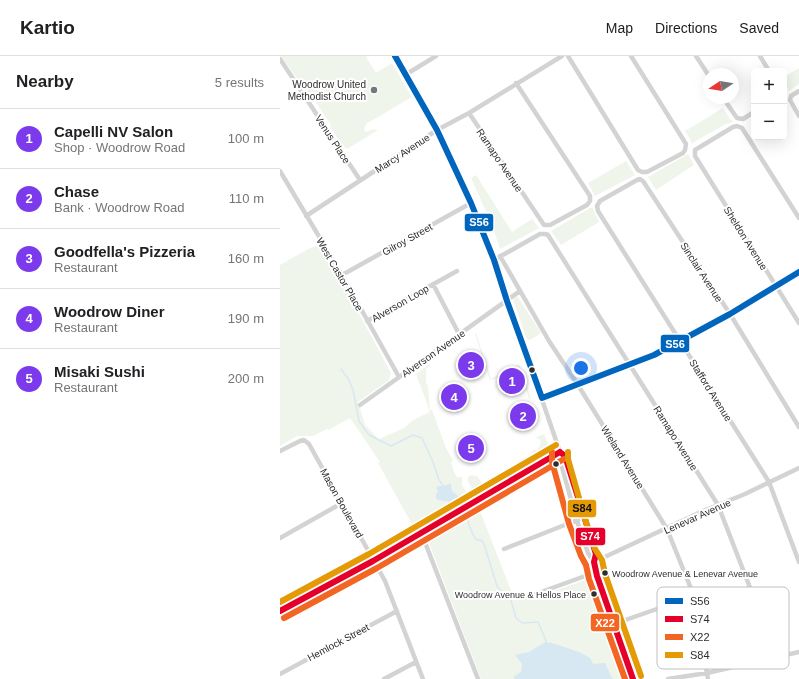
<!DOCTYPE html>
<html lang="en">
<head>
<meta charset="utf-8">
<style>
	body { margin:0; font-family:Arial,sans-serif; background:#f6f6f6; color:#202124 }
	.controls { position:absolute; right:12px; top:12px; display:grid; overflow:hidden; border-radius:6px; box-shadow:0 4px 16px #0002 }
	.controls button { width:36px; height:36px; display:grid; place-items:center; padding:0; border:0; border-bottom:1px solid #e0e0e0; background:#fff; color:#202124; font:20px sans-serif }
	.compass { position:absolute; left:423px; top:12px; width:36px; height:36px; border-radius:50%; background:#fff; box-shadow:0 4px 16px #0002; rotate:258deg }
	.you { position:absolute; left:301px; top:312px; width:14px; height:14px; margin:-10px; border:3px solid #fff; border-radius:50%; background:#1a73e8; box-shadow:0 0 0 6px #1a73e833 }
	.badge { display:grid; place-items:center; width:26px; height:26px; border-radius:50%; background:#7c3aed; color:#fff; font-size:13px; font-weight:700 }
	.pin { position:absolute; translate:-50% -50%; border:2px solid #fff; box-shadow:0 1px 4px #0006 }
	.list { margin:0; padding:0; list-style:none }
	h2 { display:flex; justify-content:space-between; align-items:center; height:52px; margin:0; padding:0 16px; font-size:17px }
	h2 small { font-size:13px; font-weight:400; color:#757577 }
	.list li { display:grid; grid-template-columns:26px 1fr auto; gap:12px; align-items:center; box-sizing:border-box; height:60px; padding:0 16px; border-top:1px solid #e0e0e0 }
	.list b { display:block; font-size:15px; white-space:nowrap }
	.list p { margin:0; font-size:13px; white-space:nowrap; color:#757577 }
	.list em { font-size:13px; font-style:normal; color:#757577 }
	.map { position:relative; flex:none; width:519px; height:623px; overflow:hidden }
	header { display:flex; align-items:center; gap:24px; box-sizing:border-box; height:56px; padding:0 20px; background:#fff; border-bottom:1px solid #e0e0e0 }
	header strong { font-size:19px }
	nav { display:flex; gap:22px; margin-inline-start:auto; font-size:14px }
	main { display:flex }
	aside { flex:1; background:#fff }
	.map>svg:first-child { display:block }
</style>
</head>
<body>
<header>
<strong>Kartio</strong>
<nav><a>Map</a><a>Directions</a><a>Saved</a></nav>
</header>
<main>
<aside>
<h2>Nearby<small>5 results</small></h2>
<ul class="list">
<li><span class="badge">1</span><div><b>Capelli NV Salon</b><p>Shop · Woodrow Road</p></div><em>100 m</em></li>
<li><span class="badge">2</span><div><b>Chase</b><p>Bank · Woodrow Road</p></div><em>110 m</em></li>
<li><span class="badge">3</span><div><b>Goodfella's Pizzeria</b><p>Restaurant</p></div><em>160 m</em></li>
<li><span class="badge">4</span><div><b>Woodrow Diner</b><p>Restaurant</p></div><em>190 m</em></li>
<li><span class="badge">5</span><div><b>Misaki Sushi</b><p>Restaurant</p></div><em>200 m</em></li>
</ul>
</aside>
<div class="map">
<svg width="519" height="623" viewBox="0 0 519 623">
	<rect width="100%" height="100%" fill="#fff"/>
	<path fill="#f0f5eb" d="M1,0h87l-2,1 10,16 16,-10 20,34 -46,27 -2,5 2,3 7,-3 5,1 -31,19 -5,-4 -12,-18 1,-2 -18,-27 -4,-2z
		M519,12v16l-10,7 -5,-10v-4z
		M443,52l7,11 4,3 -8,2 -32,18 -2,2 -2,-5 -5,-8z
		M408,98l6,11 -38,25 -8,-13z
		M346,105l9,14 -40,21 -7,-13z
		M196,119l36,57 20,-13 7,9 -39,21 -8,-24 -21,-47z
		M312,151l7,15 -38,23 -10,-14z
		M36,190l8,3 67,124 -2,7 -31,22 7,23 14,14 25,-11 9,-8 17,-8 -14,-38 14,-10v2l-4,3v15l2,1 2,25h2l14,38 7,12 -2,2 3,10 3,5h5v8l7,11 -14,9 -38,23h-3l-36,-65 2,-1 -30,-44 -22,12 -1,-1 -14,7h-16l-17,10v-181l28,-16z
		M237,240l1,1 23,36 -9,6 -4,1 -2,-3 -13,-37v-2z
		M196,277l15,46 28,-15 12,34 -2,1 -10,-32 -12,4 1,4 -18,5 -15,-46z
		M264,378l6,15 -30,17 -2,-4 2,2 7,-4 6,-10h4l3,-4 1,-5 -5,-4z
		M191,419l6,1 7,10 -9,6 -7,-10v-5z
		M208,446l1,5 -9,4 34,87 10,1 9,-3 2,2 53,-19h2l17,42 18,58h-144l-52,-136 1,-1 -1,-5 2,-6 34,-20z"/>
	<path fill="#d7e8f2" d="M169,428h2l1,7 6,5 2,6h-9l-13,-2 -2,-2v-4l2,-3 -2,-3 2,-2h5z
		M265,586c7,0 40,11 45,16 1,1 2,4 3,6l12,-1 6,13 2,3h-98l-2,-2 8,-5 1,-8 -7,-9 14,-3z"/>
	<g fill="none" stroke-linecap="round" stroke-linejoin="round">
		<path stroke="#d7e8f2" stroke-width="1.5" d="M61,313l8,11 4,10 6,31 10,14 22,11 22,-11 9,3 11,24 6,18 5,7
			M185,457c4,8 6,23 12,27h4l3,4 13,42 7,9 7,5 5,18 6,5 16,-1 7,16 1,4"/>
		<path stroke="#d3d3d3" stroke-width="4.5" d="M115,0l42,74 34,73 23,57 66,192v8l17,61 11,32 6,9 3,14 36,103
			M288,0l70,114 4,2h5l36,-19 2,-3 1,-6 -55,-88
			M416,0l13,20
			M480,0l9,15
			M0,3l80,121
			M125,19l31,-19
			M519,35l-8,5 -1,4 9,16
			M443,42l14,20 6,1 11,-7
			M189,57l75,112h6l37,-20 3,-4v-5l-74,-113
			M0,115l62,104 57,102
			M26,160l131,-86 32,-17 93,-57
			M519,162l-57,-90 -5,-2 -4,1 -38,23v6l104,167
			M220,200l49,85 29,44 89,144 31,77 4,22v19l6,32
			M214,204l46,-26h5l3,1 170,270 36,93 22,60
			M62,219l129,-72
			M153,228l26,50
			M87,265l90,-50
			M262,342l112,-43 76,-41 69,-42
			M80,349l160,-114
			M519,371l-69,-113 -87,-133 -3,-2 -3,1 -37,21 -3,5 1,5 171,271 30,80
			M0,395l20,-10 4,-1 5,4 76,137 38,98
			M280,396l5,4 31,98 -2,8
			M141,476l57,147
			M0,482l62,-35
			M224,493l81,-32
			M314,506l109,-51 42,-17 54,-26
			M253,539l63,-23
			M0,555l93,-50 187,-109
			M334,568l80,-28
			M0,618l117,-63
			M104,623l32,-17
			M388,623l39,-6 92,-21"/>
		<g stroke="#fff" stroke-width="9">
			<path id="bus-1" d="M115,0l42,74 34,73 23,57 13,41 35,97
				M262,342l112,-43 76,-41 69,-42"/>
		</g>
		<g stroke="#fff" stroke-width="9">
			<path id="bus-2" d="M280,396l5,4 31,98 -2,8 3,14 36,103
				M0,555l93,-50 187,-109"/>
		</g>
		<g stroke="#fff" stroke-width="9">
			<path id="bus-3" d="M272,396v10l17,62 12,32 5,9 3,14 36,100
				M4,562l93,-50 187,-109"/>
		</g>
		<g stroke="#fff" stroke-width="9">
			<path id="bus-4" d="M288,396v7l17,60 10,30 7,11 3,14 36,102
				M0,546l89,-48 187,-109"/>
		</g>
		<use href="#bus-1" stroke="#0065bd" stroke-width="6"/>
		<use href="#bus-2" stroke="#e4002b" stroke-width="6"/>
		<use href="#bus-3" stroke="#f26522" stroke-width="6"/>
		<use href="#bus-4" stroke="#e39a05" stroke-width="6"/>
	</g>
	<circle fill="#777" stroke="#fff" stroke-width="1.5" cx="94" cy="34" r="4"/>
	<g fill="#2e2e2e" stroke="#fff" stroke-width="1.5">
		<circle cx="252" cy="314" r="3.5"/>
		<circle cx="276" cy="408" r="3.5"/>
		<circle cx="325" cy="517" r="3.5"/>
		<circle cx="314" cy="538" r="3.5"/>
	</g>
	<g text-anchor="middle" stroke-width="4" stroke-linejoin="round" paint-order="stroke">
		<g font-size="9" fill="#2e2e2e" stroke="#fff" text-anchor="start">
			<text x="332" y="521">Woodrow Avenue &amp; Lenevar Avenue</text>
			<text x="306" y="542" text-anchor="end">Woodrow Avenue &amp; Hellos Place</text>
		</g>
		<g font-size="10" fill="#2e2e2e" stroke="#fff" text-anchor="end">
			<text x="86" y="32">Woodrow United<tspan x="86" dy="12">Methodist Church</tspan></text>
		</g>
		<g font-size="10" fill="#2e2e2e" stroke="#fff">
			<text transform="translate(53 83) rotate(57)" y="4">Venus Place</text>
			<text transform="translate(122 97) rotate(-33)" y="4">Marcy Avenue</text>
			<text transform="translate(220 104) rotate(56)" y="4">Ramapo Avenue</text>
			<text transform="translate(466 182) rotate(58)" y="4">Sheldon Avenue</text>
			<text transform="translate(127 183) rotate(-29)" y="4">Gilroy Street</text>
			<text transform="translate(422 216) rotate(57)" y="4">Sinclair Avenue</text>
			<text transform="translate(60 218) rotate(60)" y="4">West Castor Place</text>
			<text transform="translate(120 247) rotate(-30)" y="4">Alverson Loop</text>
			<text transform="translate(153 297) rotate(-35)" y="4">Alverson Avenue</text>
			<text transform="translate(431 334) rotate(58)" y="4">Stafford Avenue</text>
			<text transform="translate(396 382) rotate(58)" y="4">Ramapo Avenue</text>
			<text transform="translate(343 401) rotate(58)" y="4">Wieland Avenue</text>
			<text transform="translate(62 447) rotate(61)" y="4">Mason Boulevard</text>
			<text transform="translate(417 460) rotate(-24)" y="4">Lenevar Avenue</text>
			<text transform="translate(58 586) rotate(-28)" y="4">Hemlock Street</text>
		</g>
	</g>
	<rect x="377" y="531" width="132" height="82" rx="6" fill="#fff" stroke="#c0c0c0" stroke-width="1"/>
	<rect x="385" y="542" width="18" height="6" fill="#0065bd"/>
	<rect x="385" y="560" width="18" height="6" fill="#e4002b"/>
	<rect x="385" y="578" width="18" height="6" fill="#f26522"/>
	<rect x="385" y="596" width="18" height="6" fill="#e39a05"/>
	<g font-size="11" fill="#2e2e2e">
		<text x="410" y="549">S56</text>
		<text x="410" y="567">S74</text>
		<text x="410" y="585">X22</text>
		<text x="410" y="603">S84</text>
	</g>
	<g stroke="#fff" stroke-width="1.5">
		<rect x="184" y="157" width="30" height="19" rx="4" fill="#0065bd"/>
		<rect x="380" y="278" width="30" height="19" rx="4" fill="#0065bd"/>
		<rect x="287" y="443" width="30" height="19" rx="4" fill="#e39a05"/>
		<rect x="295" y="471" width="31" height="19" rx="4" fill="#e4002b"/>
		<rect x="310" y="557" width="30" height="19" rx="4" fill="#f26522"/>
	</g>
	<g font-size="11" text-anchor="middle" font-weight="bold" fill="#fff">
		<text x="199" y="170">S56</text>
		<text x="395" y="292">S56</text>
		<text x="310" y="484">S74</text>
		<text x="325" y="571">X22</text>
	</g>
	<g font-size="11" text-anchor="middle" font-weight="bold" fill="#111">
		<text x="302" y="456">S84</text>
	</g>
</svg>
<div class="controls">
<button>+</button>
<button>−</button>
</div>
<svg class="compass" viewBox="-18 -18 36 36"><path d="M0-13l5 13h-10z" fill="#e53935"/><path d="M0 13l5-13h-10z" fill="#757577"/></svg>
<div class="you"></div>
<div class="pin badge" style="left:232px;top:325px">1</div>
<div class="pin badge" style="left:243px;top:360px">2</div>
<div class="pin badge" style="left:191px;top:309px">3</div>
<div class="pin badge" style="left:174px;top:341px">4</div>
<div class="pin badge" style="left:191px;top:392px">5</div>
</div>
</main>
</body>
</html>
